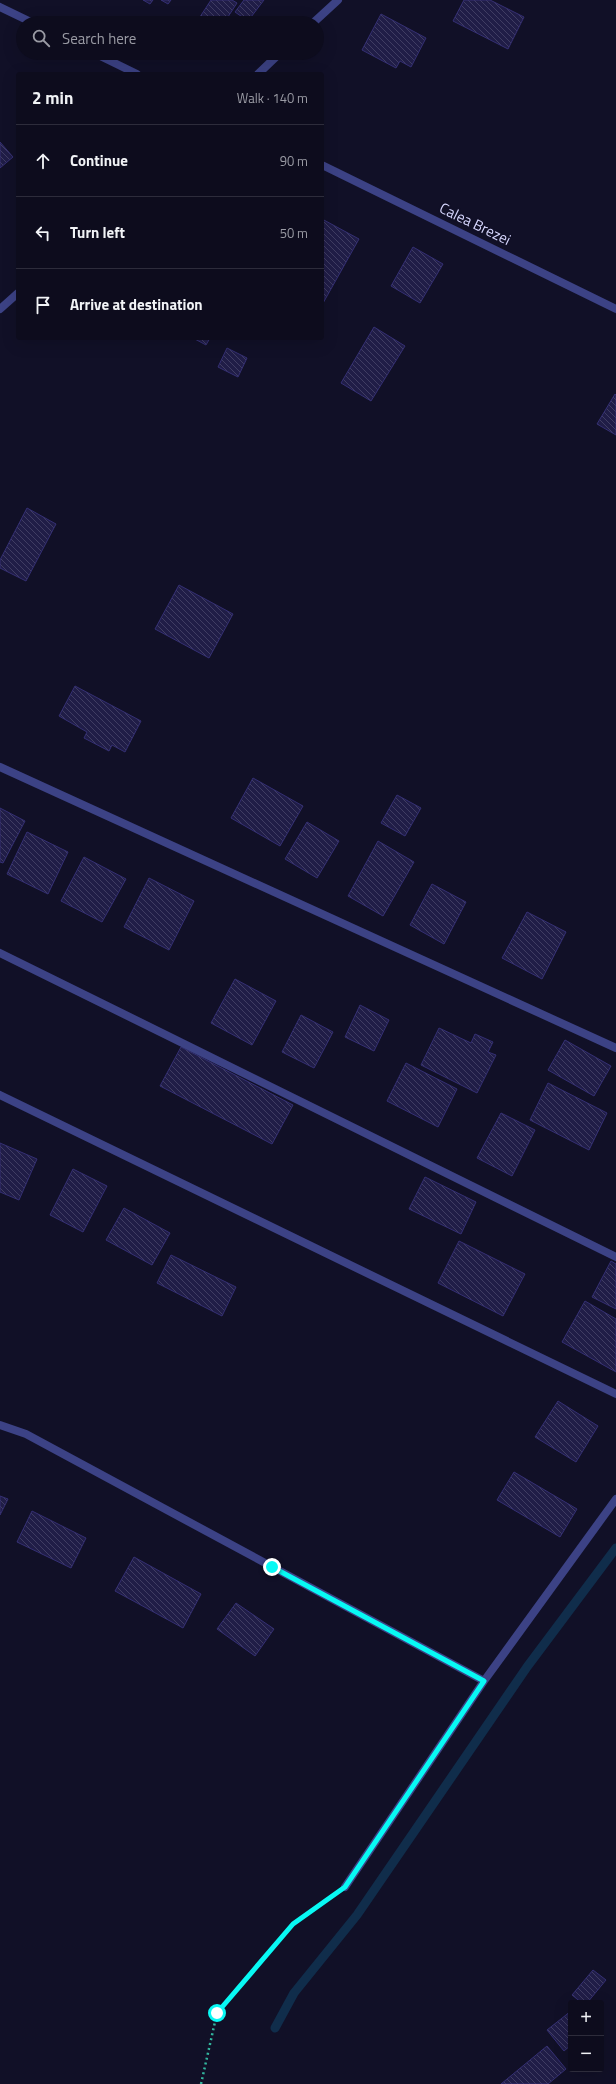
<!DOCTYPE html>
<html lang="en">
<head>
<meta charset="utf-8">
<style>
	body { margin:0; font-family:"Titillium Web",sans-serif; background:#161526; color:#f1f3f6 }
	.controls { position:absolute; right:12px; bottom:12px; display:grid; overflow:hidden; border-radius:4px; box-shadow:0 4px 16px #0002 }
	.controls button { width:36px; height:36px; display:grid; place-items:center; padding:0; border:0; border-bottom:1px solid #2d2c3b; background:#0d0c1d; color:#f1f3f6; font:20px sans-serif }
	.stop { position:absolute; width:12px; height:12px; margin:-9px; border:3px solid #08f9f4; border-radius:50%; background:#fff }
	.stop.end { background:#08f9f4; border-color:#fff; box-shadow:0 1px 4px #0008 }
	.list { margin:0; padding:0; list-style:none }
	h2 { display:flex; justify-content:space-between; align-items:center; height:52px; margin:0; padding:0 16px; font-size:17px }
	h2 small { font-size:13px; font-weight:400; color:#9a9ba4 }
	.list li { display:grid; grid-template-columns:26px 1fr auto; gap:12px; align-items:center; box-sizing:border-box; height:72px; padding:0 16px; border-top:1px solid #2d2c3b }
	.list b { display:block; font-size:15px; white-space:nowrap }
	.list em { font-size:13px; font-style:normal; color:#9a9ba4 }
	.icon { flex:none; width:22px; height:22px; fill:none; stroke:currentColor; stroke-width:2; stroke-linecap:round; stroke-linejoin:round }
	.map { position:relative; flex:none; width:616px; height:2084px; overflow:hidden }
	.search { position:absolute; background:#0d0c1d; box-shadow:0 4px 16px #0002; left:16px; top:16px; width:308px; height:44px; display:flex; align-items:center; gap:10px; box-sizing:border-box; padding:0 14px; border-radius:22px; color:#9a9ba4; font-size:15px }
	.panel { position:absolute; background:#0d0c1d; box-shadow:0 4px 16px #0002; left:16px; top:72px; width:308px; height:268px; border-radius:4px }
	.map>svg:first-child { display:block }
</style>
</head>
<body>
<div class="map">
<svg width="616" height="2084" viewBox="0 0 616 2084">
	<defs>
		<pattern id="building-back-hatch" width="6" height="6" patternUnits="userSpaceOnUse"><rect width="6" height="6" fill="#201d47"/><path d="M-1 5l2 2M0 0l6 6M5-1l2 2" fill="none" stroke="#403d63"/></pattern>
	</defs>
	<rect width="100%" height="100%" fill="#111027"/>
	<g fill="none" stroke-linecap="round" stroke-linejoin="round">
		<path stroke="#102d4b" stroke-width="9" d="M275,2028l19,-35 63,-78 170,-248 89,-119"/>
	</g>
	<path fill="url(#building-back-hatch)" stroke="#342f73" d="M143,0h10l-3,4z
		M161,0h10l-3,4z
		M211,0h21l5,3 -13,20h-28z
		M244,0h20l-16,21 -13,-9z
		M464,0h26l34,17 -16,32 -55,-28z
		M381,14l45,24 -15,29 -11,-6 -4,7 -34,-18z
		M0,142l13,15 -13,11z
		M322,219l37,20 -37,66z
		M413,247l30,17 -23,39 -29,-17z
		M374,327l31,19 -34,55 -30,-18z
		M193,338h17l-4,7z
		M227,348l20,10 -9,19 -20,-10z
		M615,394l1,1v40l-19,-11z
		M27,508l29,16 -30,57 -26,-13v-8z
		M179,585l54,29 -24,44 -54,-29z
		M75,686l66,35 -16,31 -13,-7 -3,6 -25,-13 3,-6 -28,-16z
		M253,778l50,28 -23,40 -49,-28z
		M397,795l24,13 -16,28 -24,-13z
		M0,808l25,13 -22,42 -3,-1z
		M307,822l32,19 -22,37 -32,-19z
		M27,832l41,20 -20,42 -41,-20z
		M378,841l36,21 -31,54 -35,-20z
		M84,857l42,22 -24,43 -41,-21z
		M149,878l45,23 -25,49 -45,-23z
		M432,884l34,18 -22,42 -34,-19z
		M527,912l39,20 -24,47 -40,-21z
		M235,979l41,22 -24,44 -41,-22z
		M360,1005l29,15 -15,31 -29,-14z
		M301,1015l32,17 -19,36 -32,-16z
		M439,1028l32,15 4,-9 18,8 -5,10 8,3 -19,38 -56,-28z
		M565,1040l46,26 -17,30 -46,-26z
		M181,1047l112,58 -21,39 -112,-58z
		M406,1063l51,26 -19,38 -51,-26z
		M548,1083l59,30 -18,37 -59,-30z
		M501,1113l34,17 -23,46 -35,-18z
		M0,1143l37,16 -18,41 -19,-8z
		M73,1169l34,17 -24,46 -33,-17z
		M425,1177l51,25 -15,32 -52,-25z
		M124,1208l46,25 -18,32 -46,-25z
		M459,1241l66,33 -22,42 -65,-33z
		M171,1255l65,32 -14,29 -65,-33z
		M611,1261l5,3v45l-24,-12z
		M585,1301l31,18v53l-54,-30z
		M558,1401l40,25 -22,36 -41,-25z
		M514,1472l63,37 -17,28 -63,-37z
		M0,1496l8,3 -8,16z
		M32,1511l54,27 -15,30 -54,-26z
		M134,1557l67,37 -18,34 -68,-37z
		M236,1603l38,26 -19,27 -38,-27z
		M593,1970l13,10 -19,23h-5l-10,-8z
		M571,2011v34l-7,6 -17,-21z
		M547,2046l19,23 -18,15h-47z"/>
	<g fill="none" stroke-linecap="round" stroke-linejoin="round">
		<path stroke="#32b69e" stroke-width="2.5" stroke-dasharray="2 3" stroke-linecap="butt" d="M201,2084l16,-71 76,-89 35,-25"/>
		<path stroke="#3c4285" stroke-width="8" d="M0,953l616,304"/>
		<path stroke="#3c4285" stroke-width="8" d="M313,23l25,-23
			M258,74l22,-21
			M0,309l18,-16
			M0,767l616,281
			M0,1095l616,299
			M0,1425l26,9 458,247
			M345,1887l139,-206 132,-182"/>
		<path stroke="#3c4285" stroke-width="8" d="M0,7l33,16
			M94,53l43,21
			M322,165l294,144"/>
	</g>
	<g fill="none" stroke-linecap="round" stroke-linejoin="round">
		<path stroke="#08f9f4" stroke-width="5" d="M217,2013l76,-89 52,-37 139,-206 -212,-114"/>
	</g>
	<g text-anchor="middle" stroke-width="3.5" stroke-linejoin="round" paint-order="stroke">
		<g font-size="15" fill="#d7d7fe" stroke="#111027">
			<text transform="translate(475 224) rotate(26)" y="5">Calea Brezei</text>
		</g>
	</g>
</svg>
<div class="controls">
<button>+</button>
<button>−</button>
</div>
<div class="stop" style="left:217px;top:2013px"></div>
<div class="stop end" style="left:272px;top:1567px"></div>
<div class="search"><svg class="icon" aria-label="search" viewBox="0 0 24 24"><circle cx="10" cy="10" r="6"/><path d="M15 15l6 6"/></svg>Search here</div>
<section class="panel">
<h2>2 min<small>Walk · 140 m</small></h2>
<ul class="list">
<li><svg class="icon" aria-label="ahead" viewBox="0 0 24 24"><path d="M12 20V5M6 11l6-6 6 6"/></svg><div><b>Continue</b></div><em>90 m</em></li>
<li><svg class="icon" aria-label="left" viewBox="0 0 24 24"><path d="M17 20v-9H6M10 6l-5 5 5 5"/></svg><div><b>Turn left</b></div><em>50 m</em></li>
<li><svg class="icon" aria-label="arrive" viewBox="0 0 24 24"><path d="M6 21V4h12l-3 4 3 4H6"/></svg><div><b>Arrive at destination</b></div></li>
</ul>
</section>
</div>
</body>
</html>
